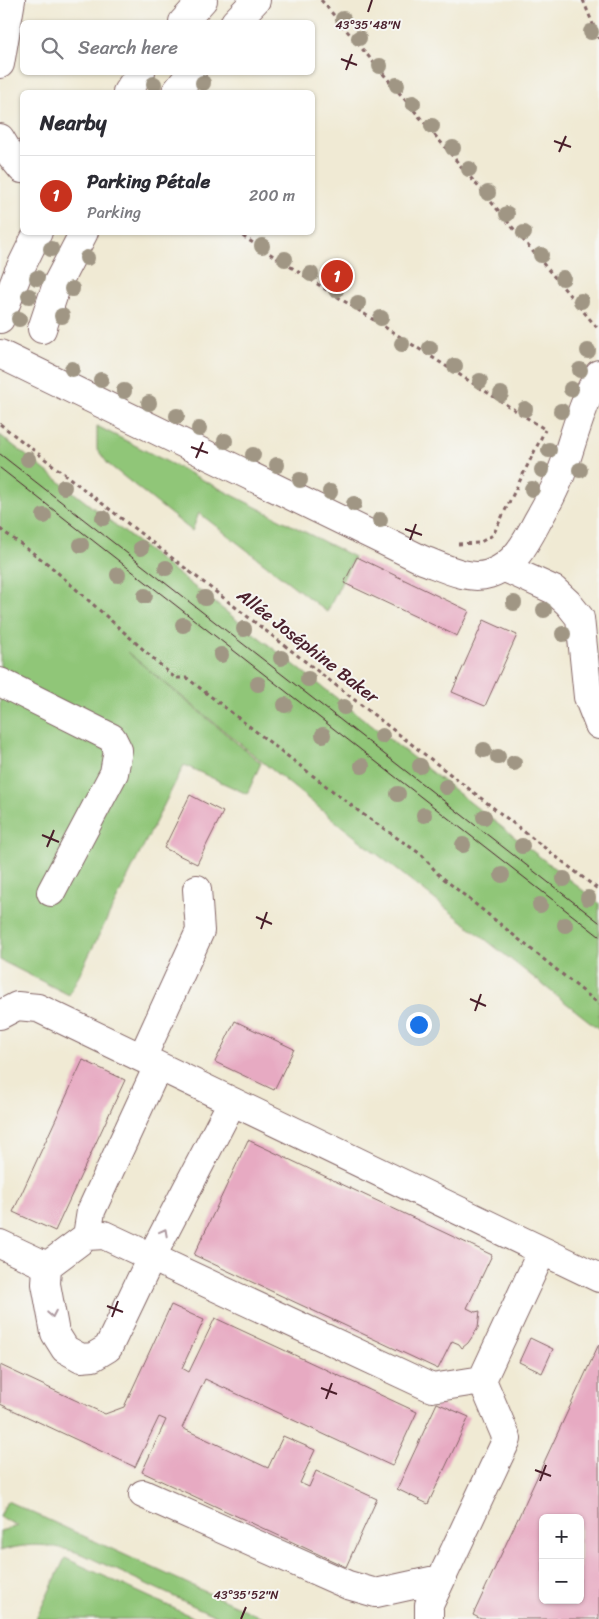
<!DOCTYPE html>
<html lang="en">
<head>
<meta charset="utf-8">
<style>
	body { margin:0; font-family:Sriracha,sans-serif; background:#f2f2f3; color:#2b2b33 }
	.controls { position:absolute; right:15px; bottom:15px; display:grid; overflow:hidden; border-radius:8px; box-shadow:0 1px 4px #0004 }
	.controls button { width:45px; height:45px; display:grid; place-items:center; padding:0; border:0; border-bottom:1px solid #e1e1e2; background:#fff; color:#2b2b33; font:25px sans-serif }
	.you { position:absolute; left:418px; top:1024px; width:18px; height:18px; margin:-12px; border:4px solid #fff; border-radius:50%; background:#1a73e8; box-shadow:0 0 0 8px #1a73e833 }
	.badge { display:grid; place-items:center; width:32px; height:32px; border-radius:50%; background:#c8321e; color:#fff; font-size:16px; font-weight:700 }
	.pin { position:absolute; translate:-50% -50%; border:2px solid #fff; box-shadow:0 1px 5px #0006 }
	.list { margin:0; padding:0; list-style:none }
	h2 { display:flex; justify-content:space-between; align-items:center; height:65px; margin:0; padding:0 20px; font-size:21px }
	h2 small { font-size:16px; font-weight:400; color:#7c7c81 }
	.list li { display:grid; grid-template-columns:32px 1fr auto; gap:15px; align-items:center; box-sizing:border-box; height:80px; padding:0 20px; border-top:1px solid #e1e1e2 }
	.list b { display:block; font-size:19px; white-space:nowrap }
	.list p { margin:0; font-size:16px; white-space:nowrap; color:#7c7c81 }
	.list em { font-size:16px; font-style:normal; color:#7c7c81 }
	.icon { flex:none; width:28px; height:28px; fill:none; stroke:currentColor; stroke-width:2; stroke-linecap:round; stroke-linejoin:round }
	.map { position:relative; flex:none; width:599px; height:1619px; overflow:hidden }
	.search { position:absolute; background:#fff; box-shadow:0 1px 4px #0004; left:20px; top:20px; width:295px; height:55px; display:flex; align-items:center; gap:12px; box-sizing:border-box; padding:0 18px; border-radius:8px; color:#7c7c81; font-size:19px }
	.panel { position:absolute; background:#fff; box-shadow:0 1px 4px #0004; left:20px; top:90px; width:295px; height:145px; border-radius:8px }
	.map>svg:first-child { display:block }
</style>
</head>
<body>
<div class="map">
<svg width="599" height="1619" viewBox="0 0 599 1619">
	<rect width="100%" height="100%" fill="#f6f6f2"/>
	<filter id="ink" filterUnits="userSpaceOnUse"><feTurbulence type="fractalNoise" baseFrequency=".02" numOctaves="2"/><feDisplacementMap in="SourceGraphic" scale="10" xChannelSelector="R" yChannelSelector="G"/><feConvolveMatrix kernelMatrix="1 2 1 2 8 2 1 2 1" color-interpolation-filters="sRGB"/></filter>
	<filter id="wash" filterUnits="userSpaceOnUse"><feTurbulence type="fractalNoise" baseFrequency=".0096" numOctaves="4" result="noise"/><feDisplacementMap in="SourceGraphic" scale="20" xChannelSelector="R" yChannelSelector="G"/><feGaussianBlur stdDeviation="1.12" result="paint"/><feColorMatrix in="noise" values="0 0 0 0 0 0 0 0 0 0 0 0 0 0 0 0 0 1.4 0 .05"/><feComposite in="paint" operator="in"/></filter>
	<g filter="url(#wash)">
		<rect width="100%" height="100%" fill="#f0ead4"/>
		<path fill="#90c678" stroke="#6d7252" d="M97,426l257,131 -27,55 -128,-99 -7,18 -84,-67 -11,-15z
			M0,435l599,468v126l-260,-205 -212,-172 134,111 -14,31 -63,-29 -115,230 -69,-35z
			M7,1501l258,118h-43l-140,-65c-31,-10 -51,-12 -82,-3v-20l18,-5 -18,-9z
			M65,1558l132,61h-161z"/>
		<g id="blocks">
			<path fill="#e7aac2" fill-rule="evenodd" d="M357,557l112,54 -12,25 -113,-53z
				M484,620l33,15 -32,71 -33,-14z
				M190,795l33,17 -26,52 -33,-16z
				M235,1021l59,28 -20,41 -59,-28z
				M83,1060l42,20 -70,151 -42,-19z
				M248,1140l244,115 -25,53 8,4 5,-1 -2,17 -10,15 -6,5 -3,-4 -7,-3 -14,28 -244,-114z
				M171,1305l33,15 -22,48 7,4 26,-54 202,94 -25,54 -187,-87 -23,49 86,40 15,-32 32,14 -15,33 9,4 7,-16 61,28 -31,68 -204,-95 24,-52 -7,-3 -24,50 -135,-63v-39l105,49 19,-7z
				M530,1338l23,11 -11,24 -23,-11z
				M599,1344v275h-118l-8,-4zM543,1518h37v82h-37z
				M437,1403l32,14 -41,87 -31,-15z"/>
		</g>
	</g>
	<g filter="url(#ink)">
		<use href="#blocks" fill-opacity="0" stroke="#846666" stroke-width="1"/>
		<g fill="none" stroke-linecap="round" stroke-linejoin="round">
			<g stroke="#846666" stroke-width="30">
				<path id="minor" d="M183,22l20,-22
					M235,22l21,-22
					M0,64l11,-64
					M127,92l14,-20
					M176,92l16,-20
					M0,138l9,15 13,16
					M0,319l18,-46 20,-41
					M42,329l15,-45 27,-52
					M0,354l423,206c20,7 45,21 66,14 25,-8 37,-31 48,-52 11,-19 21,-38 28,-59 10,-30 18,-61 34,-89
					M503,567l51,23 14,13 12,15 8,79 11,28
					M0,682l112,56 6,12 -4,23 -63,119
					M0,1015l17,-9 21,2 561,270
					M142,1058l58,-127 -3,-42
					M87,1236l4,-25 67,-145
					M0,1244l47,22 40,-30 17,-1 328,153 50,-8 60,-129
					M47,1266l-1,18 9,49 10,16 16,9 12,-1 15,-9 43,-90 81,-156
					M143,1494l205,91 28,8 64,-14
					M429,1619v-14l78,-166 -25,-59"/>
			</g>
			<path stroke="#846666" stroke-width="3" stroke-dasharray="4 4" stroke-linecap="butt" d="M321,0l278,330
				M583,0l16,39
				M236,232l310,198
				M0,424l599,466
				M0,529l48,35 127,114h12l174,135 61,42 16,19 161,130
				M458,544l21,-1 14,-8 52,-105"/>
			<use href="#minor" stroke="#fff" stroke-width="28"/>
			<path stroke="#4a1f2b" stroke-width="1" d="M0,454l599,468
				M0,468l599,468"/>
		</g>
		<g fill="#a09684">
			<circle cx="343" cy="19" r="8"/>
			<circle cx="591" cy="32" r="8"/>
			<circle cx="359" cy="38" r="8"/>
			<circle cx="380" cy="66" r="8"/>
			<circle cx="203" cy="83" r="8"/>
			<circle cx="154" cy="84" r="8"/>
			<circle cx="397" cy="85" r="8"/>
			<circle cx="413" cy="103" r="8"/>
			<circle cx="432" cy="126" r="8"/>
			<circle cx="453" cy="148" r="8"/>
			<circle cx="469" cy="169" r="8"/>
			<circle cx="488" cy="193" r="8"/>
			<circle cx="507" cy="214" r="8"/>
			<circle cx="524" cy="233" r="8"/>
			<circle cx="262" cy="246" r="8"/>
			<circle cx="51" cy="249" r="8"/>
			<circle cx="541" cy="255" r="8"/>
			<circle cx="87" cy="258" r="8"/>
			<circle cx="285" cy="259" r="8"/>
			<circle cx="311" cy="274" r="8"/>
			<circle cx="37" cy="278" r="8"/>
			<circle cx="563" cy="278" r="8"/>
			<circle cx="72" cy="289" r="8"/>
			<circle cx="336" cy="290" r="8"/>
			<circle cx="29" cy="296" r="8"/>
			<circle cx="581" cy="301" r="8"/>
			<circle cx="358" cy="303" r="8"/>
			<circle cx="62" cy="316" r="8"/>
			<circle cx="381" cy="318" r="8"/>
			<circle cx="19" cy="319" r="8"/>
			<circle cx="402" cy="344" r="8"/>
			<circle cx="430" cy="348" r="8"/>
			<circle cx="588" cy="351" r="8"/>
			<circle cx="455" cy="366" r="8"/>
			<circle cx="72" cy="369" r="8"/>
			<circle cx="580" cy="370" r="8"/>
			<circle cx="101" cy="380" r="8"/>
			<circle cx="480" cy="381" r="8"/>
			<circle cx="571" cy="389" r="8"/>
			<circle cx="124" cy="391" r="8"/>
			<circle cx="501" cy="394" r="8"/>
			<circle cx="149" cy="403" r="8"/>
			<circle cx="525" cy="409" r="8"/>
			<circle cx="561" cy="411" r="8"/>
			<circle cx="177" cy="416" r="8"/>
			<circle cx="199" cy="429" r="8"/>
			<circle cx="225" cy="441" r="8"/>
			<circle cx="549" cy="450" r="8"/>
			<circle cx="253" cy="455" r="8"/>
			<circle cx="28" cy="459" r="8"/>
			<circle cx="277" cy="465" r="8"/>
			<circle cx="542" cy="470" r="8"/>
			<circle cx="580" cy="470" r="8"/>
			<circle cx="300" cy="480" r="8"/>
			<circle cx="64" cy="487" r="8"/>
			<circle cx="532" cy="489" r="8"/>
			<circle cx="330" cy="492" r="8"/>
			<circle cx="354" cy="504" r="8"/>
			<circle cx="44" cy="516" r="8"/>
			<circle cx="103" cy="518" r="8"/>
			<circle cx="380" cy="520" r="8"/>
			<circle cx="81" cy="545" r="8"/>
			<circle cx="141" cy="548" r="8"/>
			<circle cx="166" cy="568" r="8"/>
			<circle cx="118" cy="575" r="8"/>
			<circle cx="145" cy="596" r="8"/>
			<circle cx="205" cy="598" r="8"/>
			<circle cx="514" cy="603" r="8"/>
			<circle cx="544" cy="610" r="8"/>
			<circle cx="183" cy="625" r="8"/>
			<circle cx="244" cy="629" r="8"/>
			<circle cx="563" cy="634" r="8"/>
			<circle cx="221" cy="655" r="8"/>
			<circle cx="281" cy="658" r="8"/>
			<circle cx="308" cy="679" r="8"/>
			<circle cx="258" cy="684" r="8"/>
			<circle cx="285" cy="705" r="8"/>
			<circle cx="344" cy="707" r="8"/>
			<circle cx="323" cy="735" r="8"/>
			<circle cx="382" cy="736" r="8"/>
			<circle cx="484" cy="750" r="8"/>
			<circle cx="498" cy="757" r="8"/>
			<circle cx="514" cy="763" r="8"/>
			<circle cx="362" cy="766" r="8"/>
			<circle cx="420" cy="766" r="8"/>
			<circle cx="446" cy="787" r="8"/>
			<circle cx="398" cy="794" r="8"/>
			<circle cx="424" cy="815" r="8"/>
			<circle cx="484" cy="817" r="8"/>
			<circle cx="463" cy="845" r="8"/>
			<circle cx="522" cy="846" r="8"/>
			<circle cx="502" cy="875" r="8"/>
			<circle cx="564" cy="879" r="8"/>
			<circle cx="588" cy="898" r="8"/>
			<circle cx="540" cy="905" r="8"/>
			<circle cx="565" cy="925" r="8"/>
		</g>
		<defs><path id="oneway-chevron" d="M-2-3.5L2.5 0L-2 3.5" fill="none" stroke-width="1.6" stroke-linecap="round" stroke-linejoin="round" transform="scale(1.25)"/></defs>
		<g stroke="#ae9aa0">
			<use href="#oneway-chevron" transform="translate(164 1232) rotate(-62)"/>
			<use href="#oneway-chevron" transform="translate(52 1314) rotate(79)"/>
		</g>
	</g>
	<path fill="none" stroke="#4a1f2b" stroke-width="2" d="M368,12l4,-12M341,59l16,6M346,70l6,-16M554,141l17,6M559,152l7,-16M191,447l17,6M196,458l7,-16M405,529l17,6M410,540l6,-16M42,835l17,7M47,847l7,-17M256,917l16,7M261,929l6,-17M470,999l16,7M475,1011l6,-17M107,1306l16,6M112,1317l6,-16M321,1388l16,6M326,1399l6,-16M535,1470l16,6M540,1481l6,-16M241,1619l5,-12"/>
	<g text-anchor="middle" stroke-width="4" stroke-linejoin="round" paint-order="stroke">
		<g font-size="18" fill="#4a1f2b" stroke="#f6f6f2">
			<text transform="translate(308 646) rotate(38)" y="6">Allée Joséphine Baker</text>
		</g>
	</g>
	<g font-size="12" text-anchor="middle" fill="#4a1f2b" stroke="#f6f6f2" stroke-width="4" stroke-linejoin="round" paint-order="stroke">
		<text x="368" y="29">43°35'48"N</text>
		<text x="246" y="1599">43°35'52"N</text>
	</g>
</svg>
<div class="controls">
<button>+</button>
<button>−</button>
</div>
<div class="you"></div>
<div class="pin badge" style="left:337px;top:276px">1</div>
<div class="search"><svg class="icon" aria-label="search" viewBox="0 0 24 24"><circle cx="10" cy="10" r="6"/><path d="M15 15l6 6"/></svg>Search here</div>
<section class="panel">
<h2>Nearby<small></small></h2>
<ul class="list">
<li><span class="badge">1</span><div><b>Parking Pétale</b><p>Parking</p></div><em>200 m</em></li>
</ul>
</section>
</div>
</body>
</html>
